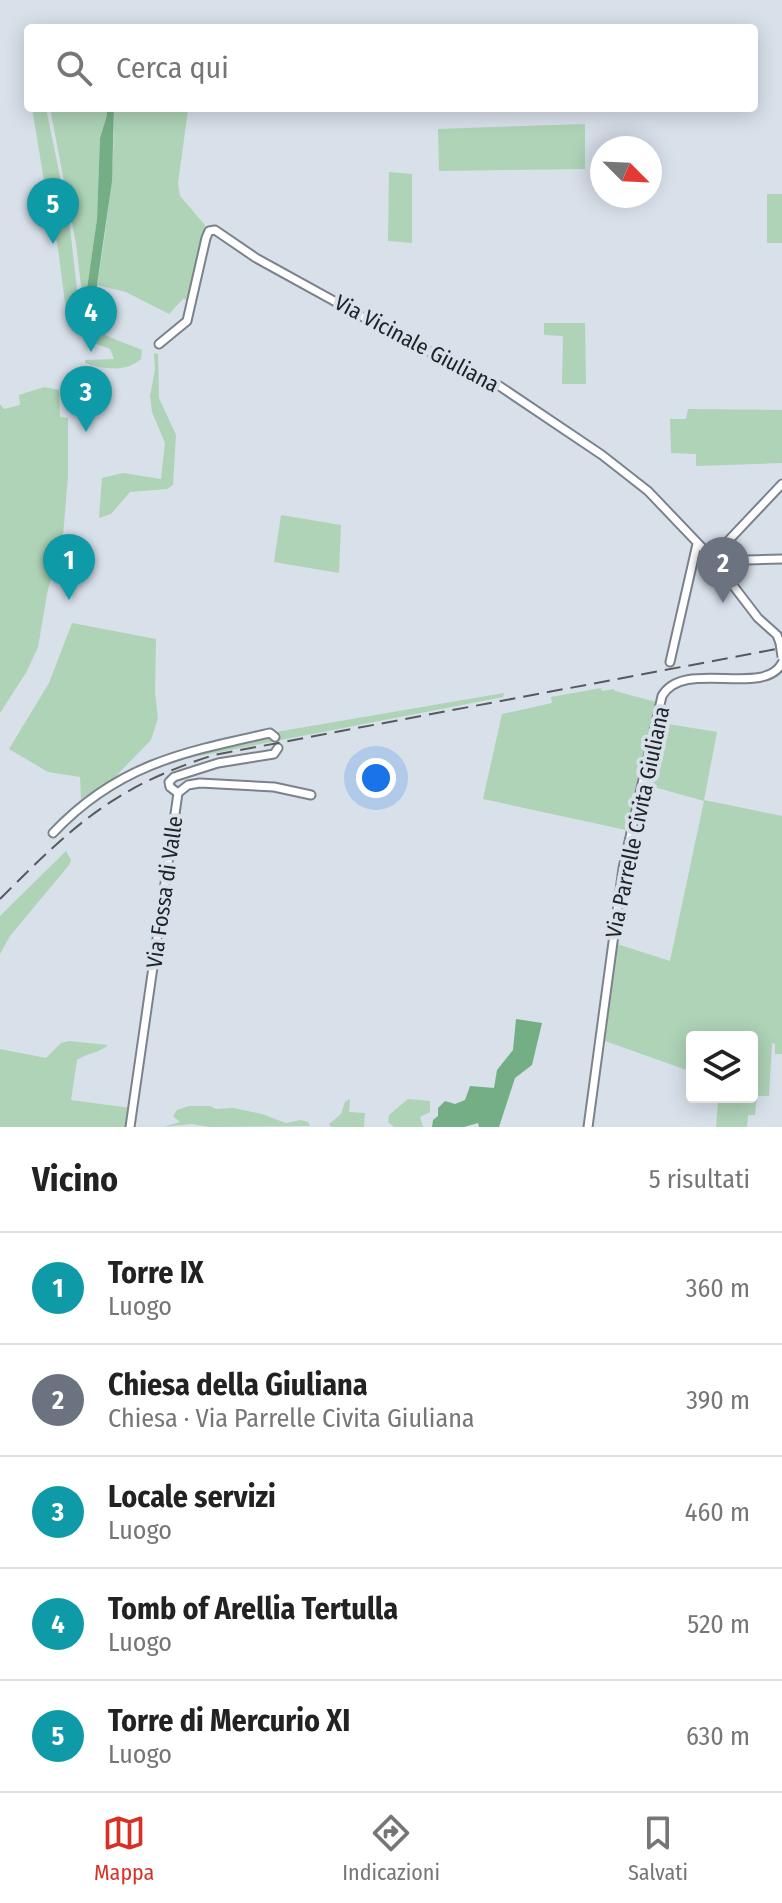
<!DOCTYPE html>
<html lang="it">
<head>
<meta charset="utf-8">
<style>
	body { margin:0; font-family:"Fira Sans Condensed",sans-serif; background:#f6f6f6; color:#222 }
	.controls { position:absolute; right:24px; bottom:24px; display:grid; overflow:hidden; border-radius:8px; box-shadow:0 4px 20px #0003 }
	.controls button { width:72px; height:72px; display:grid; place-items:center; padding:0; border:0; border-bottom:2px solid #e0e0e0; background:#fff; color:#222; font:40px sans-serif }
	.compass { position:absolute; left:590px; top:136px; width:72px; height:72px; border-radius:50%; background:#fff; box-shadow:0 4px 20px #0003; rotate:114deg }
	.you { position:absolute; left:376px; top:778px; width:28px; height:28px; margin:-20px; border:6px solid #fff; border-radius:50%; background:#1a73e8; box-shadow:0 0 0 12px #1a73e833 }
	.badge { display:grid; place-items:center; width:52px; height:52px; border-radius:50%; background:#d93025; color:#fff; font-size:26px; font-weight:700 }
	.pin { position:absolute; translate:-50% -66px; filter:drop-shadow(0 2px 4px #0008) }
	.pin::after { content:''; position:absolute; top:42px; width:28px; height:24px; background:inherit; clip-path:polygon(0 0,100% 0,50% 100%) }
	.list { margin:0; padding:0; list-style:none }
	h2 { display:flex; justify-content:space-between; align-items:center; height:104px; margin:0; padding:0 32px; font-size:34px }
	h2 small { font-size:26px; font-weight:400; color:#767676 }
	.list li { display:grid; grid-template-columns:52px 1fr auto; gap:24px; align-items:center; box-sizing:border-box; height:112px; padding:0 32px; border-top:2px solid #e0e0e0 }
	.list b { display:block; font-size:30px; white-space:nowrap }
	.list p { margin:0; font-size:26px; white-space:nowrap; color:#767676 }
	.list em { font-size:26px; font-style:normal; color:#767676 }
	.icon { flex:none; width:44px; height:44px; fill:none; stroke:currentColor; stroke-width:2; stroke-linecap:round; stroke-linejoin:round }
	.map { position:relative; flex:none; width:782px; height:1127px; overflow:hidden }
	.search { position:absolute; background:#fff; box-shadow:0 4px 20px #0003; left:24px; right:24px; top:24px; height:88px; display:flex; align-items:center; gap:20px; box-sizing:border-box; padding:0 28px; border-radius:8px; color:#767676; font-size:30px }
	.sheet { height:664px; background:#fff }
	nav { display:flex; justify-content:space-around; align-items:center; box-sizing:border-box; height:112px; border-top:2px solid #e0e0e0; background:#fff; font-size:22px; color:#767676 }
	nav a { display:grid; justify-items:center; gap:4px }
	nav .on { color:#d93025 }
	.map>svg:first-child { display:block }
</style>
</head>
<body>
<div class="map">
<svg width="782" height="1127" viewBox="0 0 782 1127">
	<rect width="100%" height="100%" fill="#d8e0ea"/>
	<path fill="#aed3b7" d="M32,108h14l23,112 11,95c12,19 42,26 62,35l-1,9c-16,14 -37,10 -56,4v-3l29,-1 -4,-10 -16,-6 -26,-18 3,-1 -1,-6h-3l-10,-77h-3z
		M50,108h56l1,7 -7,23 -3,81 -13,91 -8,-66z
		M114,108l74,2 -10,73 2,13 25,29 -14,76 -8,-2 -14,15 -43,-22 -29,-7c10,-59 18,-117 17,-177z
		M585,124v45l-146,2 -1,-42z
		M389,172l23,2v69l-24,-2z
		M767,194h15v49h-15z
		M544,323h41l1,61h-24l1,-48 -19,-1z
		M154,353l4,1 1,44 17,37 -3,50 -6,4 -37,3 -19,22 -12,4 3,-40 21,-5 38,6 4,-36 -13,-31 -2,-16 5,-26z
		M44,387l15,3 1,27 8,1v58l-6,72 -14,41 -10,58 -11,24 -27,42v-309l4,5 16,-4 -1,-10z
		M688,409l94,1v53l-86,3v-12l-25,-1 -1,-34h16z
		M281,515l60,10 -2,48 -65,-11z
		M72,623l84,16 -1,54 3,25 -7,22 -39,40 -31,19 -1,-22 -32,-5 -39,-23 40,-66z
		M601,688l1,3 12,-2 1,2 41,11 -30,128 -143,-31 19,-85 50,-11 -1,-6z
		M504,693l-1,4 -304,59 -1,-4 59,-14 20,-2 -1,-4z
		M662,723l55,9 -13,68 78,16v238h-7v-10l-3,-1 -3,53h-12l-2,19h-7l-1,12h-31l2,-24 -13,-3 1,-3h46v-60h-60v35l-87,-31 12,-97 53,17 34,-160 -57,-16z
		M66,851l5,9 -2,5 -59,71 -10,18v-38z
		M69,1041l39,4c-9,8 -21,8 -31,15l-6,40 59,8 -3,19h-127v-78l46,9 15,-15z
		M350,1099l-1,13 16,1 -1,14h-33l-2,-3 12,-10 4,-12z
		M408,1099l22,2v11l-10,5 3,10h-29l-6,-5 1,-7z
		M189,1106h21l6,3 17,-1 29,6 24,9 15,-3 7,2 2,4 -100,1 -19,-3 -28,3 17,-5 -7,-6 4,-6z"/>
	<path fill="#73ae85" d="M106,108h8l-2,73 -15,104 -1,31 -12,-6 13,-91 3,-81 7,-23z
		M516,1019l26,4 -10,42 -17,13 -16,49h-20l-1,-4 -14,4h-32l1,-7 5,-4v-8l7,-7 10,3 10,-4 5,-14 24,2 3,-18 16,-20z"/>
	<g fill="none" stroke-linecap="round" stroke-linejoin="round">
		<g stroke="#7b828b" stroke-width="11">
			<path id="street" d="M159,344l28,-23 19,-83 3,-7 6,-1 41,28 147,81 92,44 107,72 46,36 64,67 46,60 19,17 3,8
				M712,558l70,-74
				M714,561l68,-2
				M670,662l27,-118
				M178,793l-8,-6 -1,-5 5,-5 44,-14 56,-9 4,-6
				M53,833c64,-68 130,-81 217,-100l5,4
				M130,1127l48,-334 10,-8 12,-2 74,4 37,8
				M588,1127l35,-259 39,-172c21,-38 102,2 120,-33"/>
		</g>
		<use href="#street" stroke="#fff" stroke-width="7"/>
		<path stroke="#565a5f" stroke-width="2" stroke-dasharray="16 8" stroke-linecap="butt" d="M0,899c73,-73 113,-112 214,-144l568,-107"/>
		<g stroke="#7b828b" stroke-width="11" stroke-linecap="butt">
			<path id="street-bridge" d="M780,643l2,14"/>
		</g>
		<use href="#street-bridge" stroke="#fff" stroke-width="7"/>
	</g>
	<g text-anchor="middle" stroke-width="8" stroke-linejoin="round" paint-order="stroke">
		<g font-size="22" fill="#212427" stroke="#d8e0ea">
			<text transform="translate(417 343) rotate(28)" y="8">Via Vicinale Giuliana</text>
			<text transform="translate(637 822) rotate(-78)" y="8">Via Parrelle Civita Giuliana</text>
			<text transform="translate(164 892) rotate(-82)" y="8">Via Fossa di Valle</text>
		</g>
	</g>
</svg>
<div class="controls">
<button><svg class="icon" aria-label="layers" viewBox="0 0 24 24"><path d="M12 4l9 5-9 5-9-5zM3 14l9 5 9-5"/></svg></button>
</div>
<svg class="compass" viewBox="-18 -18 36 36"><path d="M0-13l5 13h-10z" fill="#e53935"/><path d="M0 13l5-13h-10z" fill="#767676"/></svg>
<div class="you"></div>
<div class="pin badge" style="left:69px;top:600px;background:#0f9aa8">1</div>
<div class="pin badge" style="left:723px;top:603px;background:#6b7280">2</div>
<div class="pin badge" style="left:86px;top:432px;background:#0f9aa8">3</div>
<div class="pin badge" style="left:91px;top:352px;background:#0f9aa8">4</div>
<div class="pin badge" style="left:53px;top:244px;background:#0f9aa8">5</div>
<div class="search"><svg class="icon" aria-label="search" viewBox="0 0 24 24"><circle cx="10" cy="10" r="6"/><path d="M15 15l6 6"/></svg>Cerca qui</div>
</div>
<section class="sheet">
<h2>Vicino<small>5 risultati</small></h2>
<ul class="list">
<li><span class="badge" style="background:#0f9aa8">1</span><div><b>Torre IX</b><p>Luogo</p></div><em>360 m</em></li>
<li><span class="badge" style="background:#6b7280">2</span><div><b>Chiesa della Giuliana</b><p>Chiesa · Via Parrelle Civita Giuliana</p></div><em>390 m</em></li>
<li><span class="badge" style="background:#0f9aa8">3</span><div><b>Locale servizi</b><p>Luogo</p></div><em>460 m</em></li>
<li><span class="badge" style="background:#0f9aa8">4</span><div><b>Tomb of Arellia Tertulla</b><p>Luogo</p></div><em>520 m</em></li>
<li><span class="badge" style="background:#0f9aa8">5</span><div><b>Torre di Mercurio XI</b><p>Luogo</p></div><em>630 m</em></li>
</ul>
</section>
<nav>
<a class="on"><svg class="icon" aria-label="map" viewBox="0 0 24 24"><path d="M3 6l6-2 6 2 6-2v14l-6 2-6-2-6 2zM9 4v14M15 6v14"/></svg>Mappa</a>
<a><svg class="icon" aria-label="directions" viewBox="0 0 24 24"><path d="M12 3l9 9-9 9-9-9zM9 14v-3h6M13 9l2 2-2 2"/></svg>Indicazioni</a>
<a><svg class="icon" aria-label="saved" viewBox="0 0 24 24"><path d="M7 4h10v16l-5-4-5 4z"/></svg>Salvati</a>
</nav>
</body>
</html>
